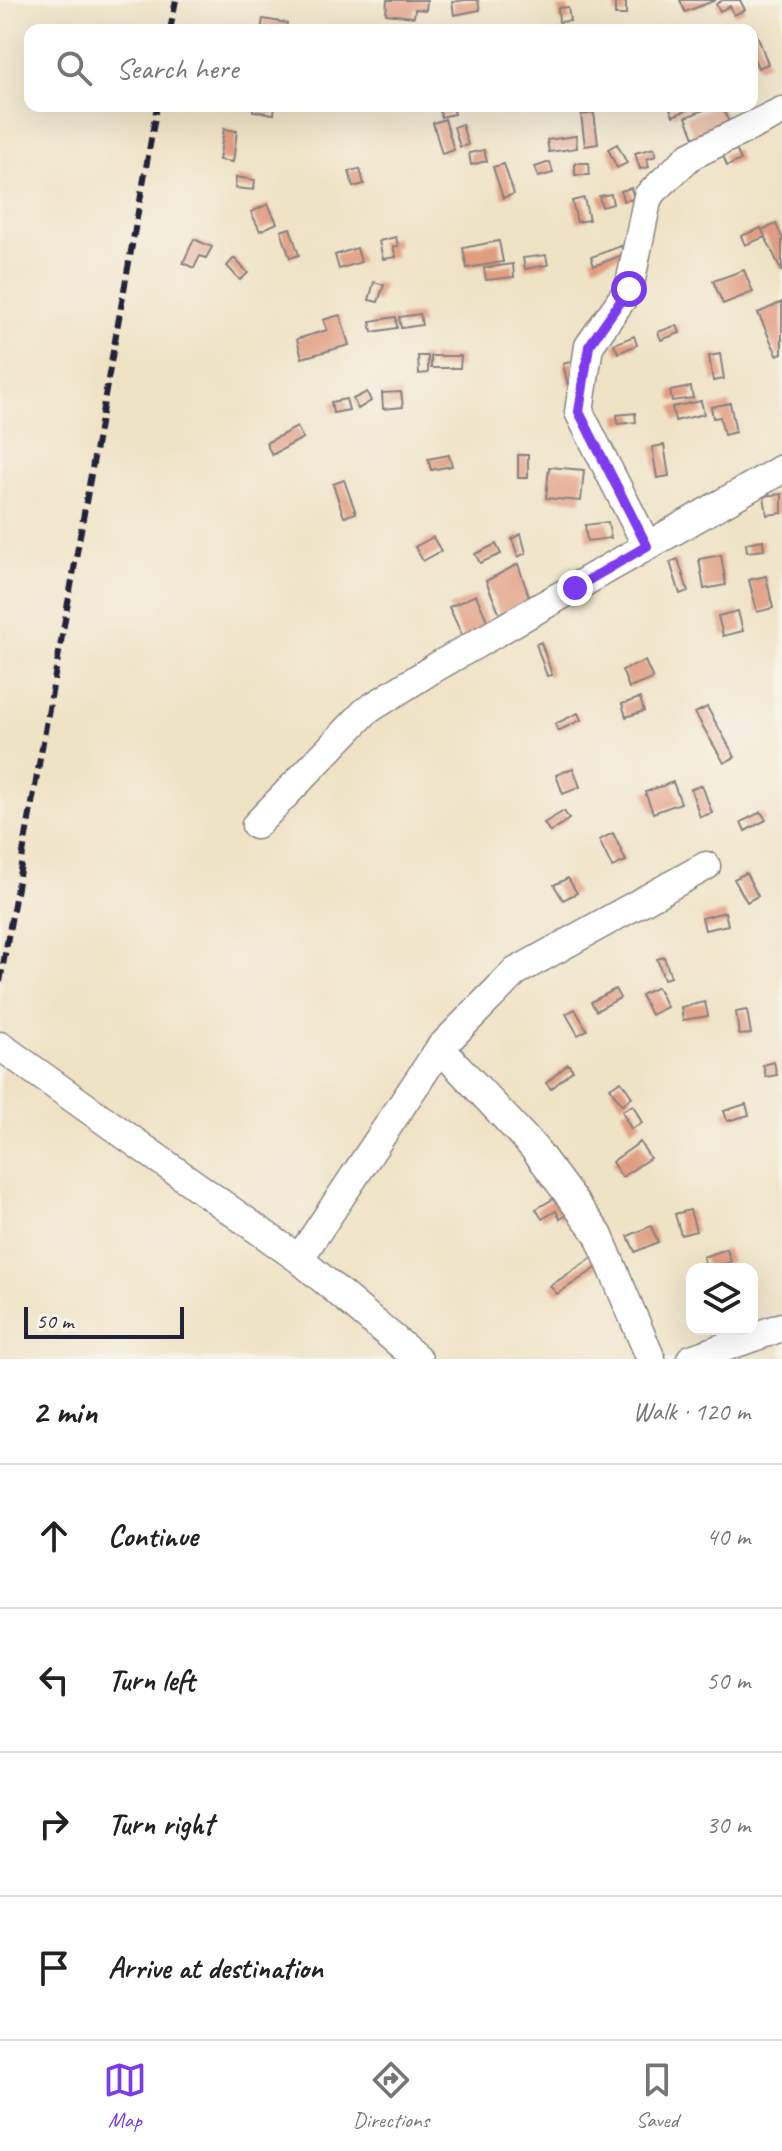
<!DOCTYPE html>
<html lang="en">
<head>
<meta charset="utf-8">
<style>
	body { margin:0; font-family:Caveat,sans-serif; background:#f2f2f2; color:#222 }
	.controls { position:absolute; right:24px; bottom:24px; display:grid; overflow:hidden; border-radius:16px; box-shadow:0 8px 32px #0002 }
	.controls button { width:72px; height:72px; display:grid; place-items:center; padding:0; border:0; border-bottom:2px solid #e0e0e0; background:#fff; color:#222; font:40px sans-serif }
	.scale { position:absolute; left:24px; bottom:20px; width:160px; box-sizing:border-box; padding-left:8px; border:4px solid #22223b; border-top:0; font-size:22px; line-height:28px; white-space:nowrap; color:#22223b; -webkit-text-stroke:6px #f7f3e8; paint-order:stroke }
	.stop { position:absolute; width:24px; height:24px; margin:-18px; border:6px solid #7c3aed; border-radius:50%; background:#fff }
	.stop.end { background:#7c3aed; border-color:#fff; box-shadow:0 2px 8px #0008 }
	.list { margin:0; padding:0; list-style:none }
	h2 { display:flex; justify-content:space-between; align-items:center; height:104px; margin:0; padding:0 32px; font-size:34px }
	h2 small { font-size:26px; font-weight:400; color:#767676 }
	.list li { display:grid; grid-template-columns:52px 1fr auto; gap:24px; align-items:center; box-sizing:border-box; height:144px; padding:0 32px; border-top:2px solid #e0e0e0 }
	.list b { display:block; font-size:30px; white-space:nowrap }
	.list em { font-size:26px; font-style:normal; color:#767676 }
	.icon { flex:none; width:44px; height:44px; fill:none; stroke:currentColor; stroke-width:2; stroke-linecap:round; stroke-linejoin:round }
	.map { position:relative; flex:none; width:782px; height:1359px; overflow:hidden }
	.search { position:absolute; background:#fff; box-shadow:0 8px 32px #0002; left:24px; right:24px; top:24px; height:88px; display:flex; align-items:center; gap:20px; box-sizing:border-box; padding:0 28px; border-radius:16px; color:#767676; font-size:30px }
	.sheet { height:680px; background:#fff }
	nav { display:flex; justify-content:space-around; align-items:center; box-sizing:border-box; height:112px; border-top:2px solid #e0e0e0; background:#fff; font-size:22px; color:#767676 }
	nav a { display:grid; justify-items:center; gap:4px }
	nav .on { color:#7c3aed }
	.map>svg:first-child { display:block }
</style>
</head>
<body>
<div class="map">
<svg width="782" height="1359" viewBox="0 0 782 1359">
	<rect width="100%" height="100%" fill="#f7f3e8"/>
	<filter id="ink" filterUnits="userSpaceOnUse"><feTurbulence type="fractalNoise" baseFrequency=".0125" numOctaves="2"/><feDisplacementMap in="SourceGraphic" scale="16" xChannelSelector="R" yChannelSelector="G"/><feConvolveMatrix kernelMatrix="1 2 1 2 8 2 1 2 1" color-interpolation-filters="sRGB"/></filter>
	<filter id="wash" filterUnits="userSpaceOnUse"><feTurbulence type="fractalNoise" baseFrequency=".006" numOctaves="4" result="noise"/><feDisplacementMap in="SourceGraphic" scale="32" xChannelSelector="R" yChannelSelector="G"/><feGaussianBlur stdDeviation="1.8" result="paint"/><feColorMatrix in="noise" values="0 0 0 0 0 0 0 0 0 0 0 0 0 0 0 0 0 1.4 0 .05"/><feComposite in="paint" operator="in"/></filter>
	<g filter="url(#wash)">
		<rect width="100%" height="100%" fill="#efe3c6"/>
		<g id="blocks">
			<path fill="#e19d82" d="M387,0h40l-1,10 -11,-1 -1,8 -28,-3z
				M465,0h13l2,10 -26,5 -2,-13z
				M620,0l6,3v12h-11v-12h5z
				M680,0h36l-31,12z
				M723,0h17l5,10 -11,5 -4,-9 -10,5 -4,-7z
				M568,7l2,14 -11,1 -1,-14z
				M263,19l24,4 -1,7h-25z
				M756,32l12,32 -10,4 -6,-14v-20z
				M253,106h22l-1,8 -21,-3z
				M439,106h13l2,8 -13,3z
				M669,106h28l-24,10z
				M714,106h8l11,26 -35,15 -12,-30z
				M594,113l4,31 -13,2 -4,-31z
				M445,119l9,31 -12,4 -9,-31z
				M462,124l6,21 -8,2 -6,-20z
				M224,129l13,2 -4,31 -14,-2z
				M576,136l1,12 -28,4 -2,-12z
				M617,144l10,19 -10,5 -9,-19z
				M654,148l2,8 -9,3 2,8 -9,2 -5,-16z
				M736,149l5,11 -14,6 -4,-11z
				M484,150l3,11 -16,4 -2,-12z
				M550,162l3,11 -15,4 -3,-10z
				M575,163h14v12h-14z
				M504,164l10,30 -11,4 -10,-31z
				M360,169l4,15 -11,3 -4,-16z
				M236,177l19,3 -1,10 -19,-2z
				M631,188l3,11 -11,2 -2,-10z
				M611,194l2,10 -11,3 -3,-11z
				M584,198l5,22 -12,2 -5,-21z
				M268,204l9,19 -17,8 -9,-19z
				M776,224l6,13v35l-20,-42z
				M290,228l9,27 -9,3 -9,-27z
				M761,228l4,9 -20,8 -4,-9z
				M396,237l2,9 -5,1 3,10 -13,2 -4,-18z
				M194,239l18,8 -6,11 -6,-2 -6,12 -11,-5z
				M499,241l4,21 -36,6 -4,-20z
				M621,246l4,8 -31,12 -3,-9z
				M357,248l4,14 -22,7 -4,-14z
				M546,255l2,10 -23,4 -2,-11z
				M234,258l14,15 -8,7 -13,-14z
				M513,264l1,13 -28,3 -2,-12z
				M744,270l9,22 -30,12 -10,-23z
				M374,282l10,3 -6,17 -9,-2z
				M782,302v51l-5,2 -19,-42z
				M420,314l2,11 -21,3 -2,-11z
				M340,315l9,30 -47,13 -5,-19 30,-9 -4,-10z
				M396,317l1,11 -25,4 -2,-11z
				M677,325l3,8 -19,7 -3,-8z
				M634,336l3,9 -19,8 -4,-9z
				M720,354l4,25 -11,2 -4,-25z
				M418,356h10v17l-9,1z
				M431,356h30l-1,12h-29z
				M573,361l5,22 -10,2 -5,-21z
				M691,387l2,11 -21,3 -2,-10z
				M367,392l4,9 -13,8 -5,-10z
				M401,392l2,15 -20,2 -1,-16z
				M346,399l3,11 -16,3 -2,-11z
				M701,401l3,13 -29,7 -3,-14z
				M730,403l6,29 -12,3 -4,-18 -7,1 -2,-11z
				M635,413l1,9 -18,2 -1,-9z
				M297,427l6,11 -31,17 -6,-12z
				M664,445l5,31 -12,2 -5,-31z
				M449,455l3,11 -21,4 -3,-11z
				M518,455h10v23h-10z
				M549,467l35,3 -3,31 -35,-3z
				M344,480l12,33 -12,4 -11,-33z
				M782,494v19l-15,2 -3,-19z
				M608,522l3,16 -24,3 -2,-16z
				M521,534l5,19 -8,4 -6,-18z
				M433,537l8,14 -18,10 -8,-14z
				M763,540l1,10 -17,2 -1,-9z
				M496,544l5,10 -21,9 -5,-9z
				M721,555l5,30 -22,4 -5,-30z
				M678,559l10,32 -8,3 -10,-32z
				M518,564l13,39 -31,12 -14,-34z
				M766,576l7,32 -16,4 -8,-32z
				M476,595l14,32 -26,12 -15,-32z
				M738,611l5,20 -20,5 -5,-20z
				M541,642l11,33 -5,1 -11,-32z
				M645,661l8,18 -24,9 -7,-18z
				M640,698l4,13 -18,6 -4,-13z
				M707,707l28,50 -11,6 -29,-50z
				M578,713l3,7 -23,11 -3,-7z
				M573,768l7,19 -17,7 -7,-19z
				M673,782l8,21 -28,10 -8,-21z
				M702,785l10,28 -12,4 -9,-28z
				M564,811l5,8 -19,13 -6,-9z
				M761,812l5,8 -21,11 -4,-9z
				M613,833l13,28 -14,6 -13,-27z
				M746,873l12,23 -11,6 -13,-23z
				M568,878l9,15 -14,7 -9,-15z
				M725,912l3,13 -23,5 -3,-12z
				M664,957l7,20 -7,2 -7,-20z
				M657,987l10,20 -16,8 -10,-20z
				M615,989l5,9 -24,13 -5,-9z
				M705,1002l3,14 -25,4 -2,-13z
				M575,1009l12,21 -9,5 -12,-21z
				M747,1010l4,24 -12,1 -3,-23z
				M774,1062l3,13 -11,2 -3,-12z
				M568,1064l5,6 -22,19 -5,-6z
				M621,1081l11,16 -10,8 -12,-17z
				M746,1104l3,11 -22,6 -3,-10z
				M633,1105l9,18 -11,6 -9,-18z
				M640,1142l10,16 -28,19 -10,-15z
				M560,1195l10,18 -10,6 -4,-8 -14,8 -6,-10z
				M690,1210l6,21 -15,4 -6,-21z
				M651,1226l7,16 -23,10 -7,-16z
				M727,1249l4,13 -24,7 -4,-12z
				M598,1254l6,9 -47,31 -7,-8z"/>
		</g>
	</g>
	<g filter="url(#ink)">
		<use href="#blocks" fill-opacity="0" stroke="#888280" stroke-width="2"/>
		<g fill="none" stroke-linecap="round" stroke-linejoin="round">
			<g stroke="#888280" stroke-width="31">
				<path id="minor" d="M647,546l-68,-134 10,-66 40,-57 19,-93 42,-40 92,-45
					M256,825l110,-114 70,-44 346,-198
					M0,1046l299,213 119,100
					M440,1048l94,100 64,86 53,125
					M299,1259l141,-211 75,-76 191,-106
					M691,1359l91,-32"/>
			</g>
			<use href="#minor" stroke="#fff" stroke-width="28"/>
			<path stroke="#22223b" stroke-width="6" stroke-dasharray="12 6" stroke-linecap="butt" d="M170,30l6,-30
				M0,982l157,-876"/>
		</g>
	</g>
	<g fill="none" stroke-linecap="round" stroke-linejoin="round" filter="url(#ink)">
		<path stroke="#7c3aed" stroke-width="10" d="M575,588l72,-42 -68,-134 10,-66 40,-57"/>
	</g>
</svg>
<div class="controls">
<button><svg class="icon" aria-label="layers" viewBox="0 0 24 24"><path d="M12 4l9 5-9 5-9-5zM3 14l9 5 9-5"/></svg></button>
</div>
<div class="scale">50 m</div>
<div class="stop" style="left:629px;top:289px"></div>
<div class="stop end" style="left:575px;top:588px"></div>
<div class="search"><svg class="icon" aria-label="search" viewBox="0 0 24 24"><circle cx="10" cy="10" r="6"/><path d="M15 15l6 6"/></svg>Search here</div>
</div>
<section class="sheet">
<h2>2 min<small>Walk · 120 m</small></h2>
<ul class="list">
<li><svg class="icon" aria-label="ahead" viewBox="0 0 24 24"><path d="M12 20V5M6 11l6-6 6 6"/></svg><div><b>Continue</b></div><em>40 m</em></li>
<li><svg class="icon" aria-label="left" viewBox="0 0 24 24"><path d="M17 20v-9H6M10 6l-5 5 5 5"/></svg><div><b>Turn left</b></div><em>50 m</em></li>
<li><svg class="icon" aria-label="right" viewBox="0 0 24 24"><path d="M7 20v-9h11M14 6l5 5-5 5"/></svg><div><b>Turn right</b></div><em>30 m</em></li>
<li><svg class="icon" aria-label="arrive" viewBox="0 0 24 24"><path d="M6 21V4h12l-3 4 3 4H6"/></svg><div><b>Arrive at destination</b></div></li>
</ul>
</section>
<nav>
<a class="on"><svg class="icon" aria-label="map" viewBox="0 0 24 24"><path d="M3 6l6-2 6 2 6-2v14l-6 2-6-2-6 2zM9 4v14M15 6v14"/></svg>Map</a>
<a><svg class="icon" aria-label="directions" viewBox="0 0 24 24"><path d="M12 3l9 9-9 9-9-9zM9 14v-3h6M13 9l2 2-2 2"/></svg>Directions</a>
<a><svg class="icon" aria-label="saved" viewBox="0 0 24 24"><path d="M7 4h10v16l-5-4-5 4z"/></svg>Saved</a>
</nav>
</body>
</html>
